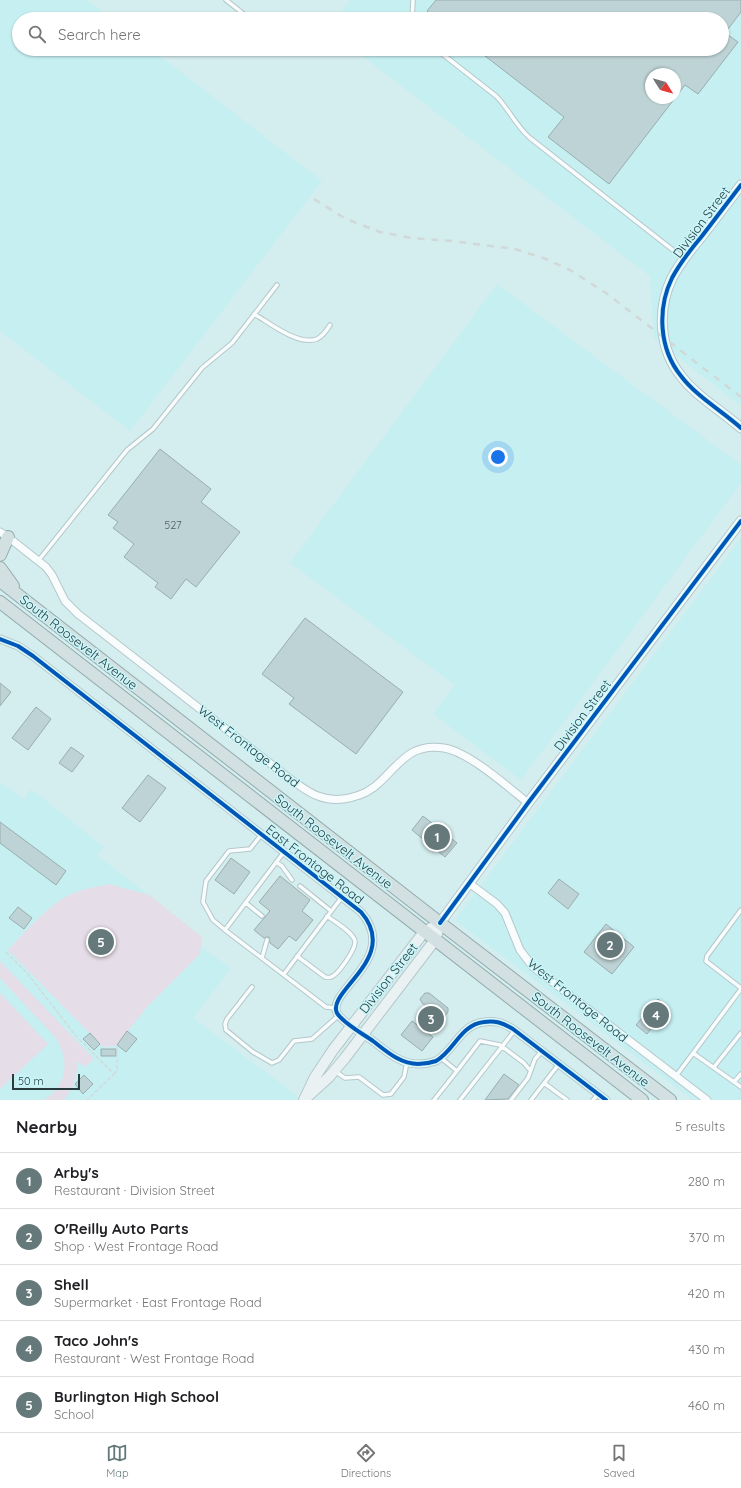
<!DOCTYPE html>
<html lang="en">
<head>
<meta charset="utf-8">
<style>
	body { margin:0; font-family:Quicksand,sans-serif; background:#f2f2f2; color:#202124 }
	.compass { position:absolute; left:645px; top:68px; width:36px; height:36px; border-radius:50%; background:#fff; box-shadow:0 1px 3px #0004; rotate:127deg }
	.scale { position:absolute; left:12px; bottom:10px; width:68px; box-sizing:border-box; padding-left:4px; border:2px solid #293b3d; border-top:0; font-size:11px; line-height:14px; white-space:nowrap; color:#293b3d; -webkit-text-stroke:3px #c9f6fa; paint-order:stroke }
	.you { position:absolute; left:498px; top:457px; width:14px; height:14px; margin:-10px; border:3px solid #fff; border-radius:50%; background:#1a73e8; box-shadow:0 0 0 6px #1a73e833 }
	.badge { display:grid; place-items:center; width:26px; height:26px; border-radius:50%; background:#65797b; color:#fff; font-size:13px; font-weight:700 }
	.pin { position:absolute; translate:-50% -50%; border:2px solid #fff; box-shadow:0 1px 4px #0006 }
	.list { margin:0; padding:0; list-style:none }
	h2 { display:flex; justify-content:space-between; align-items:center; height:52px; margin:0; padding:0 16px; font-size:17px }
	h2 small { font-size:13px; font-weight:400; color:#757577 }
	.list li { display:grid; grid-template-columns:26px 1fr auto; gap:12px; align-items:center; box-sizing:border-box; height:56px; padding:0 16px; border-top:1px solid #e0e0e0 }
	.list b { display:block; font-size:15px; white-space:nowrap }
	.list p { margin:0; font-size:13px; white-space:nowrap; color:#757577 }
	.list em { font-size:13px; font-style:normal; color:#757577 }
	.icon { flex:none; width:22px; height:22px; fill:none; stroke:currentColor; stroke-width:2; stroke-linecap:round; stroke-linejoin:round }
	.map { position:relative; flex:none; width:741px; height:1100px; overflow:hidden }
	.search { position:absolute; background:#fff; box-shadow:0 1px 3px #0004; left:12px; right:12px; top:12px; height:44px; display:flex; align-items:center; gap:10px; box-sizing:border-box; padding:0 14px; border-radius:22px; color:#757577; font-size:15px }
	.sheet { height:332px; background:#fff }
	nav { display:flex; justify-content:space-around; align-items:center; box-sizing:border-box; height:56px; border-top:1px solid #e0e0e0; background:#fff; font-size:11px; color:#757577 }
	nav a { display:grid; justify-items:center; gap:2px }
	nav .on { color:#65797b }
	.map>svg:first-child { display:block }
</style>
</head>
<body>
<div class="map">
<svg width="741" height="1100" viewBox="0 0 741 1100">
	<rect width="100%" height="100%" fill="#d4edef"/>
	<path fill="#c6eff2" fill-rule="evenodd" d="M0,0h87l25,19h-93v30h132l171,132 -192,250 -130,-100z
		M350,0h391v406l-87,-68 -4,-62 -297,-227h369v-30h-386zM651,74h24v24h-24z
		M497,284l244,181v18l-220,297 -88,-66 22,-29 -165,-122z
		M741,538v562h-48l-238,-180z
		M0,782l24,18 7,-11 73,58 -7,8 105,82 -1,10 30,21 -38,50 110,82h-303z"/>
	<path fill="#e5dde8" d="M109,884l40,11 53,42 -2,17 -53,53 -31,39 -13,1 -95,-97c18,-19 35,-39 57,-53 13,-7 30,-10 44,-13z
		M0,961l94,98 -9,8 -8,-6c1,14 -4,28 -13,39h-20c24,-15 26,-41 11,-63l-55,-59z
		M0,993l48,51 -48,45z"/>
	<path fill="#bdd3d5" stroke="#99adae" d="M436,0h305v12l-16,21 13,9 -40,52 -13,-9 -10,13v-24h-24v24h24l-66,86 -61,-47 16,-20 -88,-68h246v-30h-285l-10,-8z
		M160,449l51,40 -10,13 39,30 -44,55 -10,-8 -15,20 -16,-12 3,-4 -34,-26 10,-13 -21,-16 5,-6 -10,-7z
		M305,618l98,74 -47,62 -67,-50 5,-6 -32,-24z
		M0,683l11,9 -11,14z
		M36,707l15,12 -23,31 -16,-12z
		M71,747l13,9 -12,16 -13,-9z
		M148,775l18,13 -26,34 -18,-14z
		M423,816l34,27 -12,14 -33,-27z
		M0,822l66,49 -10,14 -56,-42z
		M231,858l19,14 -16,22 -19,-14z
		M280,876l30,24 -8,11 11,9 -17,21 -7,-5 -11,13 -8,-6 -1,-6h-2l-3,1 -10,-8 16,-19 -11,-9z
		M559,879l20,15 -11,15 -20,-16z
		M18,907l14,11 -8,11 -15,-11z
		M606,924l28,23 -22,27 -28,-22z
		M425,993h4l19,15v4l-4,5h-4l-18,-14 -2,-4z
		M658,999l10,8 -21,27 -11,-9z
		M412,1021l21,16 -11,14 -21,-16z
		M127,1031l10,8 -11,13 -9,-7z
		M90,1033l10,11 -6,6 -11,-11z
		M101,1049h15v7h-15z
		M504,1074l15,11 -11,14 -23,1z
		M84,1075l9,9 -10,10 -8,-10z"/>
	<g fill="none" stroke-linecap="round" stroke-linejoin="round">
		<g stroke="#b5c8ca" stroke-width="5.5">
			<path id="service" d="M226,0l24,19
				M412,19l1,-19
				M436,49l60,47c13,13 20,30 34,42l153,120
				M254,314c16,9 44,32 63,25 6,-3 10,-9 13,-14
				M38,561l89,-111 26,-21 49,-61 30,-25 45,-58
				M284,852l-59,78 101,77 10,1
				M276,862l6,4 10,14
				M300,886l31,25
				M246,903l16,13
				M741,910l-34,46 -1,5 35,27
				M225,930l-12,-10 -10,-18 3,-21 23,-30 21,-2 12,-15
				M297,956l28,21c1,0 5,1 6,0 7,-2 25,-28 24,-36 -2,-9 -20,-19 -28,-25
				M262,958l5,-18
				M284,974l58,-77
				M252,987l-25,32 -2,5 1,6 27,22 19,11 7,-3 15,-19 18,-2 26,-23
				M693,1053l41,29
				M714,1067l27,-34
				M335,1071l10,7 14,-1 24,18 8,-1 13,-17 3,-15
				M457,1071l23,-30 20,4 24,18 5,6 2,1
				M741,1074l-7,8 7,5
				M676,1076l65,-87
				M544,1083l23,17
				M434,1100l23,-29 -16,-13
				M460,1100l55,-70
				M511,1100l17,-22 7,-19 7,-8
				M531,1100l28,-36
				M593,1100l5,-6"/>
		</g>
		<g stroke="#b5c8ca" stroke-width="9">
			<path id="minor" d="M0,532l8,5 38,30 6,8 13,26 13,13 216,168c8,5 15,11 24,14 20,8 47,1 62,-14 21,-20 31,-39 64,-34 25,4 64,39 84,55
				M0,639l18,7 15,10 328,256c40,46 -35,79 -24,101 6,10 26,21 36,28 13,10 27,23 45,23 6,0 12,-1 18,-3 19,-11 24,-36 48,-39 11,-2 19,1 29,7l93,71
				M469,883l28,21 8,9 15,37 13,17 174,133"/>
		</g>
		<g stroke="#b5c8ca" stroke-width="11">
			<path id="tertiary" d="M741,185c-13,17 -26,34 -39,51 -11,13 -22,27 -30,42 -15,31 -13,71 9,98 15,20 41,35 60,52
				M440,923l88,-120 213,-282"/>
		</g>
		<g stroke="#b5c8ca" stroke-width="12">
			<path id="secondary" d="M307,1097l22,-20 16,-19 90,-118 5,-17
				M304,1100l11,-23 18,-27 91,-118 16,-9"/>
		</g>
		<g stroke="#92abad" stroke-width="14">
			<path id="trunk" d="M0,555l8,-18
				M0,568l13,18
				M0,581l440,342 230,177
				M0,602l642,498"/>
		</g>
		<path stroke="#d3dadb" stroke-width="1.5" stroke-dasharray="4 2" stroke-linecap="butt" d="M6,952l22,22 48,62 38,38 -27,26
			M114,1074l3,-3v-26"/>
		<use href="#service" stroke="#f9fcfd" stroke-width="3.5"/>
		<use href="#minor" stroke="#f9fcfd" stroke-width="7"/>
		<use href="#tertiary" stroke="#f9fcfd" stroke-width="9"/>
		<use href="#secondary" stroke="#eaf1f2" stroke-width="10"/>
		<use href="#trunk" stroke="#d2e0e1" stroke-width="12"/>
		<path stroke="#d1d8d8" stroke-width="2.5" stroke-dasharray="7 7" stroke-linecap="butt" d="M314,199l32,20 34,13 32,6 40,3 63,8 31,10 24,11 36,23 135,104"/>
		<g stroke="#c9f6fa" stroke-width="6">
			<path id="cycleway" d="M741,185c-13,17 -26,34 -39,51 -11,13 -22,27 -30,42 -15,31 -13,71 9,98 15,20 41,35 60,52
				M0,639l18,7 15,10 328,256c40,46 -35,79 -24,101 6,10 26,21 36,28 13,10 27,23 45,23 6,0 12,-1 18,-3 19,-11 24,-36 48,-39 11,-2 19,1 29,7l93,71
				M440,923l88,-120 213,-282"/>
		</g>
		<use href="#cycleway" stroke="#0057b8" stroke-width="4"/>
	</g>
	<g text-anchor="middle" stroke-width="3" stroke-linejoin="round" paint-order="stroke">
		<g font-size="11" fill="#4e6163">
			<text x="173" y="529">527</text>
		</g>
		<g font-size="13" fill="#293b3d" stroke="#c9f6fa">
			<text transform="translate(701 222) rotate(-53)" y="5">Division Street</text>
			<text transform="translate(79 642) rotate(38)" y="5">South Roosevelt Avenue</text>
			<text transform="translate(582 715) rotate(-53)" y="5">Division Street</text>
			<text transform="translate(249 746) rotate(38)" y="5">West Frontage Road</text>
			<text transform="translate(334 841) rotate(38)" y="5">South Roosevelt Avenue</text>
			<text transform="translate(315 864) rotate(38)" y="5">East Frontage Road</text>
			<text transform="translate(388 978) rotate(-52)" y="5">Division Street</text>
			<text transform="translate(578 1000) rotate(39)" y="5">West Frontage Road</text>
			<text transform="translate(591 1039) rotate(38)" y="5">South Roosevelt Avenue</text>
		</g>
	</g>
</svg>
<svg class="compass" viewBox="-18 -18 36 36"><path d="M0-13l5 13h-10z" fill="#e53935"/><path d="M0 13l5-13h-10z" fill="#757577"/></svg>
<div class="scale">50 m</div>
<div class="you"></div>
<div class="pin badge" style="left:437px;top:837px">1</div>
<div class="pin badge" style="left:610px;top:945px">2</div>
<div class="pin badge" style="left:431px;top:1019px">3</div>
<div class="pin badge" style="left:656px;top:1015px">4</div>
<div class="pin badge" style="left:101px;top:942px">5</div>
<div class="search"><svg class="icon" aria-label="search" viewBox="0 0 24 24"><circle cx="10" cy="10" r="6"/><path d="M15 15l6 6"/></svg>Search here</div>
</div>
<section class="sheet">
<h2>Nearby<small>5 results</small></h2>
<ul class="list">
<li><span class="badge">1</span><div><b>Arby's</b><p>Restaurant · Division Street</p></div><em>280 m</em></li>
<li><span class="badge">2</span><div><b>O'Reilly Auto Parts</b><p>Shop · West Frontage Road</p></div><em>370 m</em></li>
<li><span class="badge">3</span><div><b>Shell</b><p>Supermarket · East Frontage Road</p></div><em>420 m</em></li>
<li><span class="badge">4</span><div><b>Taco John's</b><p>Restaurant · West Frontage Road</p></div><em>430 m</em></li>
<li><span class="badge">5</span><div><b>Burlington High School</b><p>School</p></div><em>460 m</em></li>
</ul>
</section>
<nav>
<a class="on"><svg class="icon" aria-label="map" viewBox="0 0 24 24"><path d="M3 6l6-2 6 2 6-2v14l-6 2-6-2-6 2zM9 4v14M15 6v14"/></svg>Map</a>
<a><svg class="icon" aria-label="directions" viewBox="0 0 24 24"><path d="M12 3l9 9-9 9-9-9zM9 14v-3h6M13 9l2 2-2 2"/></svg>Directions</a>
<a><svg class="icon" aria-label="saved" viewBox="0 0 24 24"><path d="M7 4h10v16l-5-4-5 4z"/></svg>Saved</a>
</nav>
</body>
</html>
